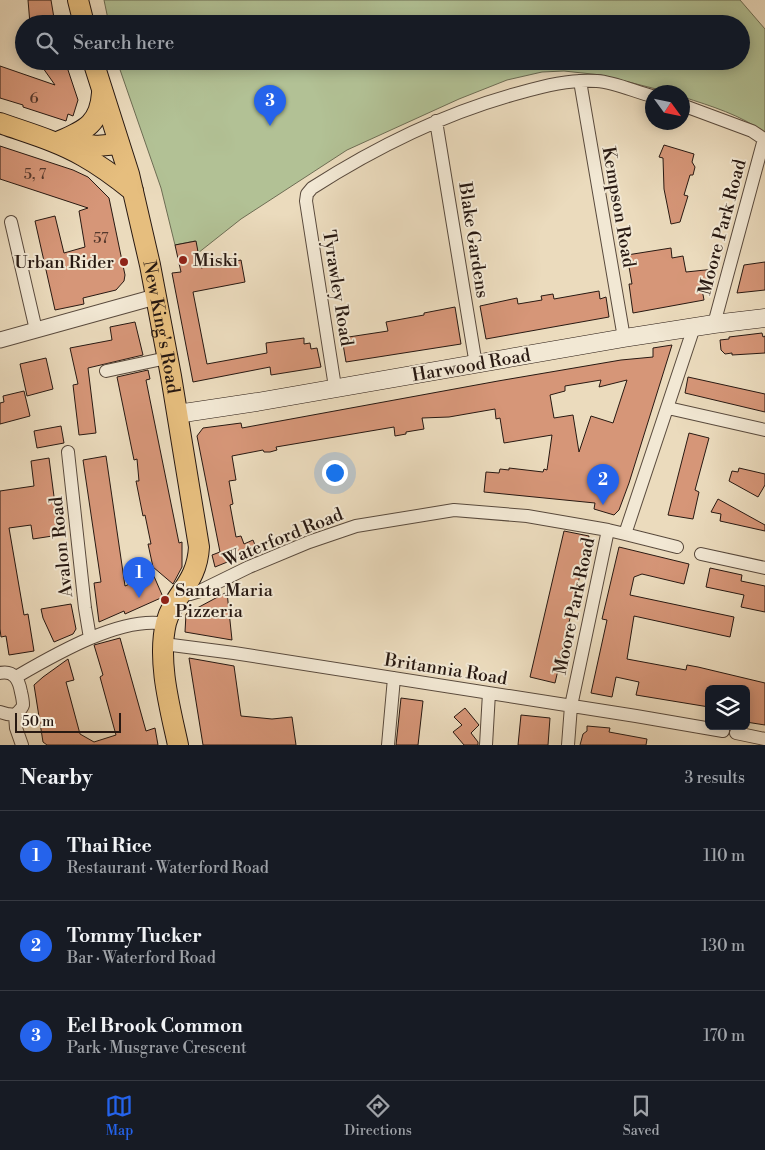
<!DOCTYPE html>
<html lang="en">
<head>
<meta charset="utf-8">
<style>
	body { margin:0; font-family:"Libre Bodoni",serif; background:#242831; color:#f1f3f6 }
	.controls { position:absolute; right:15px; bottom:15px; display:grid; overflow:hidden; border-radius:8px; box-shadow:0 2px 12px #0003 }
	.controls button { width:45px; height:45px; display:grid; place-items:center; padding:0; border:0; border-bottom:1px solid #363941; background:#171b24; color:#f1f3f6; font:25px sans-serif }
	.compass { position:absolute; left:645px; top:85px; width:45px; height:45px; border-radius:50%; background:#171b24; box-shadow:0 2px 12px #0003; rotate:123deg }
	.scale { position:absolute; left:15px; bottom:12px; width:106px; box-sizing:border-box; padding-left:5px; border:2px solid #281912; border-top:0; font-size:14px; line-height:18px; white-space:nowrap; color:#281912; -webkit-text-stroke:4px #f2e8d4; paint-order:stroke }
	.you { position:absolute; left:334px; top:472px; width:18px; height:18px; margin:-12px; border:4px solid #fff; border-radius:50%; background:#1a73e8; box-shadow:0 0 0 8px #1a73e833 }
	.badge { display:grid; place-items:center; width:32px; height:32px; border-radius:50%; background:#2563eb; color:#fff; font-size:16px; font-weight:700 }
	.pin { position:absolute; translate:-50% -41px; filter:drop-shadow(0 1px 2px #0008) }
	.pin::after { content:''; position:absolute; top:26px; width:18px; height:15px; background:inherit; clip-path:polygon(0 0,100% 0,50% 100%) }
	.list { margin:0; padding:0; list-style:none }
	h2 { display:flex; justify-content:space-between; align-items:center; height:65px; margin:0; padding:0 20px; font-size:21px }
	h2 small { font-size:16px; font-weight:400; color:#9ea1a6 }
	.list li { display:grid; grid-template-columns:32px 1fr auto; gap:15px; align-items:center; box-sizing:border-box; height:90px; padding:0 20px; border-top:1px solid #363941 }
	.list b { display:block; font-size:19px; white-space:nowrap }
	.list p { margin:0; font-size:16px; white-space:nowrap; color:#9ea1a6 }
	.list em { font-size:16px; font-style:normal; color:#9ea1a6 }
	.icon { flex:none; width:28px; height:28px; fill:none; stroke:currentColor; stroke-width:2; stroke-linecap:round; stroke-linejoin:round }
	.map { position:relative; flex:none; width:765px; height:745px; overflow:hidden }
	.search { position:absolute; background:#171b24; box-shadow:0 2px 12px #0003; left:15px; right:15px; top:15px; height:55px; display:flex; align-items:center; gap:12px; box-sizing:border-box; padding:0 18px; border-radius:28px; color:#9ea1a6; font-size:19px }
	.sheet { height:335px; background:#171b24 }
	nav { display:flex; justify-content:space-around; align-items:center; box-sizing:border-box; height:70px; border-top:1px solid #363941; background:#171b24; font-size:14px; color:#9ea1a6 }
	nav a { display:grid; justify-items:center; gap:2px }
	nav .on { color:#2563eb }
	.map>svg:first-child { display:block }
</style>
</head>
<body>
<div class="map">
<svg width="765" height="745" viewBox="0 0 765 745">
	<rect width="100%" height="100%" fill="#ebdbbd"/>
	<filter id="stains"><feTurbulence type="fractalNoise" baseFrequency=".004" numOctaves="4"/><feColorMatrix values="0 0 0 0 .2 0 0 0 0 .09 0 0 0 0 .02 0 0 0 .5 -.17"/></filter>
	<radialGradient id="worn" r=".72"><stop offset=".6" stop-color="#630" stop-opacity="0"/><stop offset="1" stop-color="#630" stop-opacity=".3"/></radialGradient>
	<path fill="#b2c195" stroke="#6d6d54" d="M104,0h636l25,29v104c-24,-18 -54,-27 -82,-36l-1,-5h-14l-67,-17 -37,-4 -22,1 -35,8 -48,19 -112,51 -106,69 -43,34 -3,-12 -20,4 -14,-57 -44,-127h624v-37h-632z"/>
	<path fill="#d69678" stroke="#281912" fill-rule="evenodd" d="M28,0h23l4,24h-25z
		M38,61h27l13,39 -5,16 -5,-2 -2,7 -43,-14v-2l-23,-7v-32l55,19z
		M664,145l30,9 -2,8 3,5 -2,8h-3l-6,20 4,1 -8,26 -9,2 -7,-35 -1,-31 -4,-1z
		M0,146l73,24 15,7 21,21 16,77 -1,6 -8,9 -33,8 1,6 -29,6 -20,-89 20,-5 9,37 21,-6 -6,-36 9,-3 -88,-29z
		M196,241l5,27 40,-8 4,22 -52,10 14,72 60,-11 -1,-10 38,-5v6l6,-1 1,6 6,-1 4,19 -50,8 -1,-8 -77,15 -21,-109 9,-1 -6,-27z
		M671,248l1,10 11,-2 3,16 29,-3 -5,18 -8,2 2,11 -71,13 -4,-29h3l-5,-29z
		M765,262v28l-28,3 7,-28z
		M599,291l1,8 6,-2 3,20 -123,22 -6,-33 37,-8 1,6 24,-4 -1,-4 12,-2 1,5z
		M455,307l6,37 -115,18 -4,-24 46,-7 -2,-9 38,-7v-2z
		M135,322l8,33 -55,13 8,65 -17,2 -6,-50 5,-1 -8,-36 42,-8 -2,-13z
		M762,333l1,4 2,-1v17l-33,2v-2l-7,1 -4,-4 -1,-10 9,-1v-2z
		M672,345l-43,138 -10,27 -5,5 -20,-6 1,-6 -111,-11 2,-20 13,1 1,-4 9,1v-2l34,4 1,-3 3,1 5,-35 -48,8 -4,-25 -4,1 -1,-10 -46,8 -27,1 2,11 -18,3v2l-11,2 -1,-9 -118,20 1,3 -7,2h-6l-1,-2 -31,6 4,24 -7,1 4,23 -3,1 6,32 5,-1 3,8 9,-4 4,10 -42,17 -3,-12 8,-3 -23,-116 6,-8 38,-5 1,5 256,-47 123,-21 32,-3v-9zM601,380l-2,7 28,-7 -14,43 -22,-7 -12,36 -6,-37 -19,3 -4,-23 15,-4v-5z
		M46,358l7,31 -26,7 -7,-32z
		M148,370l2,9 -4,1 4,20 29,143 3,-1v25l-9,17 -20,-17 -5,-23h3l-6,-29 -2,1 -7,-35h3l-2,-22 -3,1 -17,-83z
		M688,377l77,17v18l-80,-19z
		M24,391l6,25 -30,8v-21l4,-1 -1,-6z
		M61,426l3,17 -27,5 -3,-17z
		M689,433l20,5 -14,52 4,2 -6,27 -25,-4z
		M106,456l19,130 28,-12 10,23 -38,17 -1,-3 -25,11 -5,-39 7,-1 -18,-122z
		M49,458l10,77 -26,4 -2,-14 -22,3 15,87 4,-1 6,37 -25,4 -3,-19 -5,1 -1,-8v-138l34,-5 -3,-25z
		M739,468l26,6v11l-7,12 -29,-16 3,-10 6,1z
		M718,499l47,26v6l-45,-10 1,-7 -10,-2z
		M564,531l25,5 -34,147 -25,-6z
		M619,547l70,17 -5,20 -42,-10 -8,3 -4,18 104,22 -4,20 -96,-21 -7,43 59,11 1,-5 11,2 67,16v42l-19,-3v-33h-37v18l-73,-12 3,-13 -23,-5 -4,20 -21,-4 16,-73 -5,-1z
		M710,568l32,7 -1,6 24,5v26l-24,-5 3,-12 -38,-8z
		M227,592l5,48 -47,-8 1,-18z
		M71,604l5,25 -3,5 -19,8 -11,-24 -2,-9z
		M120,638l26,93 9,-3 3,17h-111l-4,-3 -9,-57 9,-8 25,-18 6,21 -8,2 14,52 14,8 22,-7 -16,-58 3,-2 -9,-30z
		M189,658l45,8 7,50 31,3 20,-2 4,28h-93z
		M401,698l22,3 -5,44h-22z
		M465,708l14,17 -8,8 7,9v3h-14l-11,-13 9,-7 -8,-8z
		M521,715l29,3 -2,27h-30z
		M587,726l23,2 -1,4 38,7 -1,6h-66l3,-11 4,-3z"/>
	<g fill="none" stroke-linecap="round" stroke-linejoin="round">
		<g stroke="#594a3d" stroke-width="14">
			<path id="minor" d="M580,81l44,257
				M682,105l70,26 12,8 -50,185
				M436,121l40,244
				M11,222l25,108
				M106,371l61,-13
				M335,387l-29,-186 1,-7 5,-6c64,-41 133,-75 207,-95 25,-7 52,-14 78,-12 17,1 39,11 55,15
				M668,408l97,22
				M68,452l17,156 5,30
				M625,534l52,13
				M701,554l64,14
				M181,595l9,-1 10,-3 49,-24 60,-25 47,-16 98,-16 73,6 81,14
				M164,644l70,9 402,63 87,15
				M0,673c14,-3 19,7 21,19 1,4 2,9 2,13 -1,4 -5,7 -8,10l-8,-1 -7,-2
				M16,677c38,-22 106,-62 150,-53
				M15,715l1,13 6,17
				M736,733l29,6
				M388,745l6,-67
				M486,745l3,-52
				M568,745l3,-39 37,-176 17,4 69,-207"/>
		</g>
		<g stroke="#594a3d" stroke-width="17">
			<path id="tertiary" d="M0,340l155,-43"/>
		</g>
		<g stroke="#281912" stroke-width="19">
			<path id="secondary" d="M177,414l80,-12 367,-64 90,-14 51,-6"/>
		</g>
		<g stroke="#281912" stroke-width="22">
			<g id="primary">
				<path d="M78,0l6,24"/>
				<path id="s1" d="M93,61l36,113 21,91 21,111 28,171c-2,37 -25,46 -33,76 -9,38 4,85 12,122"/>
				<path d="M0,123c28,10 57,18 83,33 18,10 34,22 50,35"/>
				<path d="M60,141c26,-11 40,-18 42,-48"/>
				<path d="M69,142l27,4 23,-2"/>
			</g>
		</g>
		<use href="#minor" stroke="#f2e8d4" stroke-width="12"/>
		<use href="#tertiary" stroke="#f2e8d4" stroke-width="15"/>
		<use href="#secondary" stroke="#f2e8d4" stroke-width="18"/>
		<use href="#primary" stroke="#e6be7e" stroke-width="20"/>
	</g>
	<g fill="#8f2418" stroke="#f2e8d4" stroke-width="2">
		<circle cx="183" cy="260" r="5"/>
		<circle cx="124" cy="262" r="5"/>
		<circle cx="165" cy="600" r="5"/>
	</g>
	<g text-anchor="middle" stroke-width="4" stroke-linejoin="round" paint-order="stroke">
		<g font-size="15" fill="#54382c">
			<text x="34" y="103">6</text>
			<text x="35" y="179">5, 7</text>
			<text x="101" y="243">57</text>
		</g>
		<g font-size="18" fill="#281912" stroke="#f2e8d4">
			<text transform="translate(619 207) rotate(80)" y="6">Kempson Road</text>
			<text transform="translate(722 227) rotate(-75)" y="6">Moore Park Road</text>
			<text transform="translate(474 240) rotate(81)" y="6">Blake Gardens</text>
			<text transform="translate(338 288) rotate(81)" y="6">Tyrawley Road</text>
			<text dy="6" stroke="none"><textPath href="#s1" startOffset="275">New King's Road</textPath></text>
			<text transform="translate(471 365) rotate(-10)" y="6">Harwood Road</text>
			<text transform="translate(283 537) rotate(-22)" y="6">Waterford Road</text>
			<text transform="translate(61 547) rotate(-96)" y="6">Avalon Road</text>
			<text transform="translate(574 606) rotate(-78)" y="6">Moore Park Road</text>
			<text transform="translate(446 669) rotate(9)" y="6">Britannia Road</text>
		</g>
		<g font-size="18" fill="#281912" stroke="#f2e8d4" text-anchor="start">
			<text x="193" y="266">Miski</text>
			<text x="114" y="268" text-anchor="end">Urban Rider</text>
			<text x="175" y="596">Santa Maria<tspan x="175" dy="21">Pizzeria</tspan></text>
		</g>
	</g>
	<rect width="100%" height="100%" filter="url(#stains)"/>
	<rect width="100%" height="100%" fill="url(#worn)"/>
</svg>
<div class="controls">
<button><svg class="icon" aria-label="layers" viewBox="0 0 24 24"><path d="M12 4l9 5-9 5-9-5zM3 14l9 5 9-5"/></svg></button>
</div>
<svg class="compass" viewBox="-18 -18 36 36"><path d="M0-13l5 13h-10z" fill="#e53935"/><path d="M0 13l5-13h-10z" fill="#9ea1a6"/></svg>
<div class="scale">50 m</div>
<div class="you"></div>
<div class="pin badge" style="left:139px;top:598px">1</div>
<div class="pin badge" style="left:603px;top:505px">2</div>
<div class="pin badge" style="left:270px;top:126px">3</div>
<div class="search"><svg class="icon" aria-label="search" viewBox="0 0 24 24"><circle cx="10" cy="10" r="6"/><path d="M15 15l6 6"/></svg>Search here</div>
</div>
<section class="sheet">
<h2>Nearby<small>3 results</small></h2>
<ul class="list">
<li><span class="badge">1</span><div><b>Thai Rice</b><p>Restaurant · Waterford Road</p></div><em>110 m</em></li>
<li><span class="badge">2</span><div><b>Tommy Tucker</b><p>Bar · Waterford Road</p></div><em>130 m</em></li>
<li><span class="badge">3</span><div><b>Eel Brook Common</b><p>Park · Musgrave Crescent</p></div><em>170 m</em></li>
</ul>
</section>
<nav>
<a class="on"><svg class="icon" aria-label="map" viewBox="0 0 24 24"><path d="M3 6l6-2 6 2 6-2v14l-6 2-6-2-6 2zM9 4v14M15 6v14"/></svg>Map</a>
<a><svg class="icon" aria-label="directions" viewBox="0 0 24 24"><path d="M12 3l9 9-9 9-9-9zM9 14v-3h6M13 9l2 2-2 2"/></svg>Directions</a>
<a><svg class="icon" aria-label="saved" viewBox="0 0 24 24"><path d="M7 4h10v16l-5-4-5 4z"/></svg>Saved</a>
</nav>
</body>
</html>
